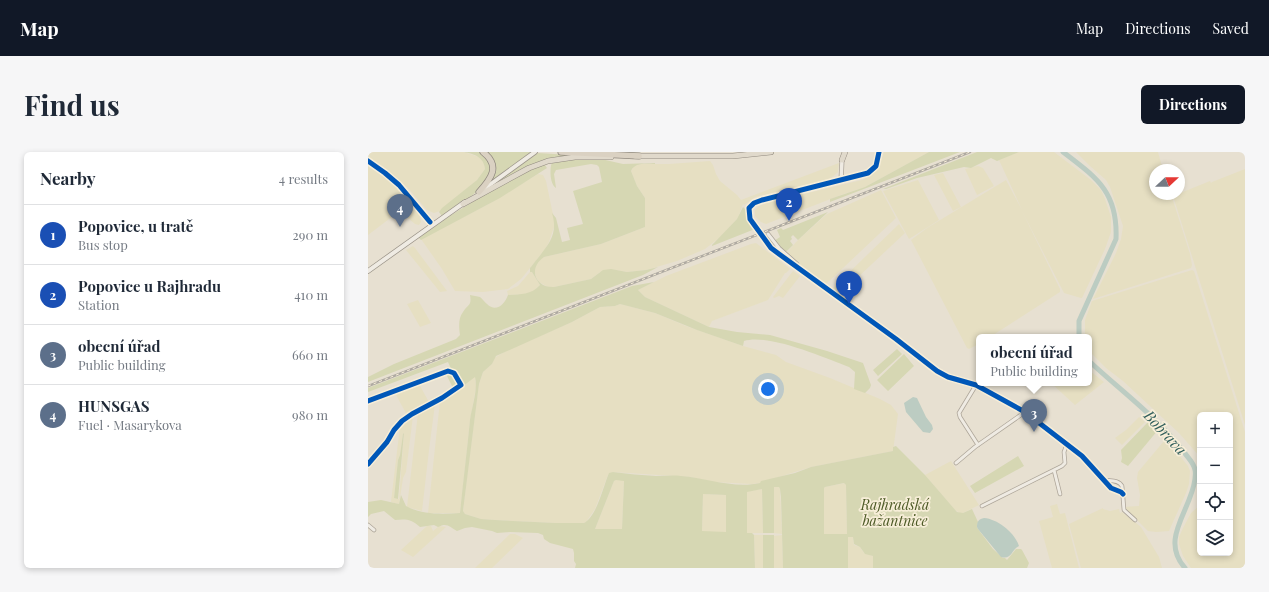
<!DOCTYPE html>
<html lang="en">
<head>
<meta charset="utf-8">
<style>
	body { margin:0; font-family:"Playfair Display",serif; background:#f6f6f7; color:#1f2937 }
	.controls { position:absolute; right:12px; bottom:12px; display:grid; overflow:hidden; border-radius:6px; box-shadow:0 2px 6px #0003 }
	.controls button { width:36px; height:36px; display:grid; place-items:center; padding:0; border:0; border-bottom:1px solid #e0e1e3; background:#fff; color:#1f2937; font:20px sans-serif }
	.compass { position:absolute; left:781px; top:12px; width:36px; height:36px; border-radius:50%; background:#fff; box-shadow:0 2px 6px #0003; rotate:68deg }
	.you { position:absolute; left:400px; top:237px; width:14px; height:14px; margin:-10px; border:3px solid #fff; border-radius:50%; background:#1a73e8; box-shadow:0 0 0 6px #1a73e833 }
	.badge { display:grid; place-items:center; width:26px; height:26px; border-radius:50%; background:#111827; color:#fff; font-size:13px; font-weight:700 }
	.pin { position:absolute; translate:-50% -33px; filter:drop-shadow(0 1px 2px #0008) }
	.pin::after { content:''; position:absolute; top:21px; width:14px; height:12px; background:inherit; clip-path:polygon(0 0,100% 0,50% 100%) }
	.popup { position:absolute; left:608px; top:182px; width:116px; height:52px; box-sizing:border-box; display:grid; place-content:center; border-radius:6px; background:#fff; filter:drop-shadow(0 1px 3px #0005); font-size:13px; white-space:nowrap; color:#747a83 }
	.popup b { font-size:15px; color:#1f2937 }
	.popup::after { content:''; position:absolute; left:50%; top:100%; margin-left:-8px; border:8px solid transparent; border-top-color:#fff }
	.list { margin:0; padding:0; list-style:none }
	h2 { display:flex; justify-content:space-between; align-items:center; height:52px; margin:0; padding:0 16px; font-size:17px }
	h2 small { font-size:13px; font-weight:400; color:#747a83 }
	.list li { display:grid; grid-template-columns:26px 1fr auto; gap:12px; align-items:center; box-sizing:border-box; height:60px; padding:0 16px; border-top:1px solid #e0e1e3 }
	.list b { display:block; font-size:15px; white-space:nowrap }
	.list p { margin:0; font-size:13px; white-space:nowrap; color:#747a83 }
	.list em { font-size:13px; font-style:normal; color:#747a83 }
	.icon { flex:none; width:22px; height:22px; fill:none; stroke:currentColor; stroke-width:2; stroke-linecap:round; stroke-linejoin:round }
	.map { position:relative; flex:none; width:877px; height:416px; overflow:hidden; border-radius:6px }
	header { display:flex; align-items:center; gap:24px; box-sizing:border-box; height:56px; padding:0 20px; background:#111827; color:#fff }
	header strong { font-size:19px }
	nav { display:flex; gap:22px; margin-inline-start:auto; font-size:14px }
	.intro { display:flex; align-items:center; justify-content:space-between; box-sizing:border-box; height:96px; padding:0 24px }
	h1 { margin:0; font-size:28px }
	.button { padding:10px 18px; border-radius:6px; background:#111827; color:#fff; font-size:14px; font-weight:700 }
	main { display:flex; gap:24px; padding:0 24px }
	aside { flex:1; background:#fff; border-radius:6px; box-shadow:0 2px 6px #0003 }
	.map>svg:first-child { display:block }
</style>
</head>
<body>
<header>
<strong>Map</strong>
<nav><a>Map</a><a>Directions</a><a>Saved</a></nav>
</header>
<div class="intro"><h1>Find us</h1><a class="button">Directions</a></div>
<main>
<aside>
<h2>Nearby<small>4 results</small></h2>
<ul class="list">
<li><span class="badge" style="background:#1a4fb4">1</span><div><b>Popovice, u tratě</b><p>Bus stop</p></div><em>290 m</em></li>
<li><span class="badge" style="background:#1a4fb4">2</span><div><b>Popovice u Rajhradu</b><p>Station</p></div><em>410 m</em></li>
<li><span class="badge" style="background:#5c6f8a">3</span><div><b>obecní úřad</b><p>Public building</p></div><em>660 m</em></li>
<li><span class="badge" style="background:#5c6f8a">4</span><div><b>HUNSGAS</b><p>Fuel · Masarykova</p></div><em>980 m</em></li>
</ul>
</aside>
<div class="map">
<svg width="877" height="416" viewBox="0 0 877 416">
	<rect width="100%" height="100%" fill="#e7e0d1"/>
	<path fill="#e6dfc2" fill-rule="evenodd" d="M0,0h96l15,5 5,6 1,6 -8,11 -37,31 -6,2 -7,-3 -18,-21 -16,-14 -25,-18z
		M516,0h45l-64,35 -24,8 -75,29 -5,-2 -6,-6v-6l4,-4 8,-3 95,-23 8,-4 8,-8z
		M651,0h35l37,28 10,10 4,9 6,18v15l-6,17 -23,49h-1l-17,-5 -1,-2 -41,-80 38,78v3l-70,45h-11v7l-10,5 -2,-1 -56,-108 16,-12 79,-48 16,30 -23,-50z
		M708,0h82l5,18h-8v24h16l19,60 2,11 -1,3 -98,31 23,-46 5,-14 2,-13 -13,-39 -4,-7 -16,-14z
		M342,9l3,4 3,9 4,7 17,14 4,5 98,-37 -1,9 -7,6 -7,3 -69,16 -11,8 -1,-1 -5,14 -19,20 -14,11 -28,12 -31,9 -19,2 -12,-2 -15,2 -9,7 -37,8h-6l-9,-5 -3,-5 -2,-8 5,-9 5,-3 57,-13 44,-17v-29l-8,-12 -6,-15 3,-5 7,-2h28z
		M0,13l14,10 -1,2 2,-2 12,10 12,12 13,19 1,6 -2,3 -4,-1 -7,-6 -11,-5 -29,22z
		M610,14l5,2 11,18 -17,9 -12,-26z
		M877,17v256l-72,-229 37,-15 1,2 1,-1z
		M575,21l18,34 -8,4 -19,-36z
		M170,22l5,1 3,6 9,43 -6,18 -5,9 -23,28 -13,10 -25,3 -28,-1 -13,-22 -21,-30 66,-34z
		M550,28l21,40 -30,19 -26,-48z
		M513,38l15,28 -71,67 -22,-17 -14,-13 -2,-3 11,-12 29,-26z
		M531,72l6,9 -66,62 -8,-5z
		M388,91l34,26 -4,4h-1l-17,27 -56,21 -3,6 -64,-30 -7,-7 28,-14 85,-32z
		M45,94l2,2 32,43 -7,1 -34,-42z
		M824,118l2,1 51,161v136h-54l-8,-12 -4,-12v-7l4,-9 8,-15 9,-8v48h30v-138h-30v42l-21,-24 -56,-52 -17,-13 -16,-16 -1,-15h-4v-17l7,-19z
		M425,119l7,5 -17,22 -4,-2 -5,2 -1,-1z
		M162,120h2l8,13 -5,5 -7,4 -20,1 -1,-4 11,-5z
		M50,148l13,23 -11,4 -13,-23z
		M252,152l35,9 31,13 57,20 33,9 10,7 44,16 50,21 11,6 7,9 -5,37 -82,16 -51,16 -8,1 -38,-2 -24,-5 -77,-5 -5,3 -13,34 -9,13 -2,1h-28l-61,-3 -14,-1 -16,-5 -2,-2 4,-35 12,-93 4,-12 9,-8 2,-6 14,-8 64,-28 28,-15 15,-1z
		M721,218l15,12 -29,23 -24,-22h38z
		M107,224l1,11 -6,34 -10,92h-32l12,-112z
		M51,232l11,20 -22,13 -13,-24z
		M67,252l-6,46 -7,61 -15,-4 11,-94z
		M45,264l-7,56 -3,6 -4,26 -8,-2 9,-76zM36,281l-5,66 -5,-1 4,-38 2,-5 3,-21z
		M771,265l6,5 -23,23 -7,-7 11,-8z
		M799,288l21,26 2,5 -1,13 -3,9 -17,38 -13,1 -8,-1 -13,-13 1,-1 -1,1 -8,-4 -4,-7 16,-1 1,-11 -3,-17 1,-6 26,-31z
		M583,309l28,44 -18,9 -6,-4 -30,-35z
		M248,328h8l-2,50 -27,-1 19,-48z
		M477,331l1,2 1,50h-23v-47l1,-1z
		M406,335h5l1,2 2,45 -8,-1z
		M394,337l1,44h-16v-42z
		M335,342l23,1v37h-24z
		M689,352l3,10 5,-1 14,55h-27l-13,-47 14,-4 -3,-11z
		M735,356v1l7,2 9,-2 1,4 2,-1 19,15 18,30 3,11h-81l-12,-44z
		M59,374h4l2,5 6,-5 7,1 -33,30 -12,-7z
		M142,382h5l8,4 -31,30h-17z
		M386,383h9v33h-8z
		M414,383l1,33h-9v-32z
		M480,385h5l1,8 6,2 4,6 9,3v12h-25z"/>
	<path fill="#d6d7b3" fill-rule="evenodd" d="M96,0h17c2,2 7,5 9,9 9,22 -33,45 -48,55l-3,-4 3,-4 35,-28 8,-11c-1,-12 -11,-15 -21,-17z
		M118,0h45l-41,30 4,-10z
		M561,0h31l-130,50v-3l35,-12z
		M609,0h42l-22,9 -6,-3 -20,10 -7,-1 -47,11 -31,11h-3z
		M170,1l32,2 -29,6 -48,24z
		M196,7h37l22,5 32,-1v1c-9,0 -20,-2 -24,7l6,15 8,12v29l-44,17 -57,13c-17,12 -8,31 10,30l37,-8 12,-9 8,-1 16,3 19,-2 12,-3 -15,8 -275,107v-5l26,-13 62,-25 4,-4c-1,-7 -2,-17 3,-23 5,-8 9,-6 7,-17 3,1 7,1 10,2 3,2 4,5 7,7 9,9 18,0 21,-9 13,-1 23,0 32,-10l-8,-13h-2v-4c3,-3 5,-7 8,-10 12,-15 20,-25 14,-45l4,5 6,24 8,-2 -3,-12 16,-4 -10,-33 29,-9 -3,-15 -2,-2 -6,-1 -35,6 -2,4 2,14c-6,-4 -6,-16 -5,-23l2,-3z
		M173,13h4l2,3 -47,30 -79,42 -3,-3c40,-27 80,-52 123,-72z
		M375,55l3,3 2,8 7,11 -43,17v-1l25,-26z
		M460,60l-30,28 -5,-5 -2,2 1,2 -2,2 3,4 -8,8 -11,-12 6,-4 -3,-7 4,-2 2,2z
		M286,130l-16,8 7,7 64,30 28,5 33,3 57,16 36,12 8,22 -1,3 -5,5 -11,-4 1,-17 -6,-5c-24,-9 -81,-34 -105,-26l-1,5 -46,-16 -42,-17 -35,-9 -5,2 -15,1 -28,15 -76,34 -4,8 -9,8 -4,12 -16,127 2,3 16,5 14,1 61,3h28c13,-7 19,-36 25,-50l4,-1c14,2 29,3 43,4 8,0 17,-1 25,0 26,2 53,13 79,7l1,-2 34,-8 16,-6 82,-16v-4l3,-1 29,29 32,37 6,1 9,-4 6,13 -1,5 1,2 15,20 10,9h2l2,2 9,-11h5l1,1 7,13 -2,5h-154v-12l-8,-2 -5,-7 -6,-3 -1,-7h-5v31h-65l-2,-71 -1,-8 -1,-2h-5v46h-11l-1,-44 -15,3v41h5l2,2 1,33h-180l1,-4 -2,-3v-8l-1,-4 -23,-6 -6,-4 -1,-4 -5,-2 -28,-1 -13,1 -5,-2 -20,-4 -7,1 -8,3c-7,-4 -10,-9 -19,-4l-4,-2 -14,2c-9,-8 -14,-8 -25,-7l-11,-9 -13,3 -3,3v-15l13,-2 18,4 2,-9 5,11c16,9 36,8 54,7 3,-31 7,-62 10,-93 2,-14 8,-30 5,-43l-20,15 -9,-18 6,-3 -4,-9 -80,30v-4l264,-102zM248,328l8,1 -2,48h-27l19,-48zM476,331l2,2 1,49h-23v-46l1,-1zM335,342l23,1v37l-24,-1z
		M529,197l5,5 -24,22 -5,-6z
		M536,202l10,12 -26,25 -11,-11z
		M781,269l9,9 -30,36 -7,-4 1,-4 -1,-8z
		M36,281l-6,66 -4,-1 4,-38 2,-5 3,-21z
		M650,304l6,10 -49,27 -5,-7z
		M395,383h11v33h-11z"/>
	<path fill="#bcccc2" d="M545,245l4,1 9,19 6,8 1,4 -3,4 -7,-1 -17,-20 -2,-9z
		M616,366c14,1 31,15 35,28 -8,4 -7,14 -18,11l-23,-28 -1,-2c0,-6 2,-8 7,-9z"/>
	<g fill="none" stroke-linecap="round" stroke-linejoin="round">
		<path stroke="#bcccc2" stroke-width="5" d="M695,0c34,26 55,40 53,87l-37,82v16
			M721,209c32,30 68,56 95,91 4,6 10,11 11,18 1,3 0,7 0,9 -4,32 -36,60 -10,89"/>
		<g stroke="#ada599" stroke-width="4.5">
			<path id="minor" d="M400,82l11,14 18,16v4
				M528,187l41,32 11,6 28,8 49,27 57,44 29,32 10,4 2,2
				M608,233l-17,28 1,4 18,28
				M0,249l80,-30 6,2 7,12 -19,13 -30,16 -10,7 -8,9 -7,12 -19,22
				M588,311l19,-16 50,-35
				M686,318l6,24
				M737,328c6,1 14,0 17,6l2,24 11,10
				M614,354l80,-40 3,-3 -1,-11 3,-8
				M0,373l6,5"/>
		</g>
		<g stroke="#ada599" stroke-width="5">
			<path id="tertiary" d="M0,9l17,12 14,12 31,37
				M473,29l1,-21
				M388,76c-10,-13 -11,-21 6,-28l104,-26c9,-5 11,-12 13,-22
				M394,84l17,18 117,85"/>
		</g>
		<g stroke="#9c958a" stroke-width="5.5">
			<path id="secondary" d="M116,37l51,-37
				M0,119l97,-69"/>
		</g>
		<g stroke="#928b80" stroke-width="6">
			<path id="trunk" d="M267,4h98l38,-4
				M474,8l3,-8
				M95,52l66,-36 19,-7 27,-4h36"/>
		</g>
		<g stroke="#928b80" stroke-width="7">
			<path id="motorway" d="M193,0l78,4
				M111,40c12,-13 22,-26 4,-40"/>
		</g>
		<use href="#minor" stroke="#efebe3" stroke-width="3"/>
		<use href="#tertiary" stroke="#efebe3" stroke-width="3.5"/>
		<use href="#secondary" stroke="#efebe3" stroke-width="4"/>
		<use href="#trunk" stroke="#e0d9cb" stroke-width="5"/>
		<use href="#motorway" stroke="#dad1c2" stroke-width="5.5"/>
		<g stroke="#afaaa2" stroke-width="2.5">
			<path id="rail" d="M0,234l602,-234"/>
		</g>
		<use href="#rail" stroke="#f7eed8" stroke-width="1" stroke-dasharray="3" stroke-linecap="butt"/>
		<g stroke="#ada599" stroke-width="5" stroke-linecap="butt">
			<path id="tertiary-bridge" d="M388,76l6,8"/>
		</g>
		<use href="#tertiary-bridge" stroke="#efebe3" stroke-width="3.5"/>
		<g stroke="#f7eed8" stroke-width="8">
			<path id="cycleway" d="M511,0l-3,14 -8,7 -106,27 -8,3 -5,5 1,11 21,29 8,6 117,85 41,32 11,6 28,8 49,27 57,44 29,32 10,4 2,2
				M0,9l17,12 14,12 31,37
				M0,249l80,-30 6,2 7,12 -19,13 -30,16 -10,7 -8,9 -7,12 -19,22"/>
		</g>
		<use href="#cycleway" stroke="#0057b8" stroke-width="5"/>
	</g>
	<g text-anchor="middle" stroke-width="3.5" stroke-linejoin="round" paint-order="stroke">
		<g font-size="14" font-style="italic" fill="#4d5a26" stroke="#f7eed8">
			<text x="527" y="358">Rajhradská<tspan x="527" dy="16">bažantnice</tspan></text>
		</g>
		<g font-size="15" font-style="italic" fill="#2f5d5a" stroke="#f7eed8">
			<text transform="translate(797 281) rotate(47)" y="5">Bobrava</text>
		</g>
	</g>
</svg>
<div class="controls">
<button>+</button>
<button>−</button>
<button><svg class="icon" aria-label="locate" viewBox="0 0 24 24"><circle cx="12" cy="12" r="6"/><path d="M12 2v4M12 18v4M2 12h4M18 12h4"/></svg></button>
<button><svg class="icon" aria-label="layers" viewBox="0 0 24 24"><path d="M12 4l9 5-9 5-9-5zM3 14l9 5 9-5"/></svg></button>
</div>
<svg class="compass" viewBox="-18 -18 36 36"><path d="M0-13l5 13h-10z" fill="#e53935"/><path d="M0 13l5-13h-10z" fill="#747a83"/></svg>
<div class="you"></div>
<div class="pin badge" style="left:481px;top:152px;background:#1a4fb4">1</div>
<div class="pin badge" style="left:421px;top:69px;background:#1a4fb4">2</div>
<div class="pin badge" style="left:666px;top:280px;background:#5c6f8a">3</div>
<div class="popup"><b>obecní úřad</b>Public building</div>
<div class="pin badge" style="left:32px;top:75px;background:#5c6f8a">4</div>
</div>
</main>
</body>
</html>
